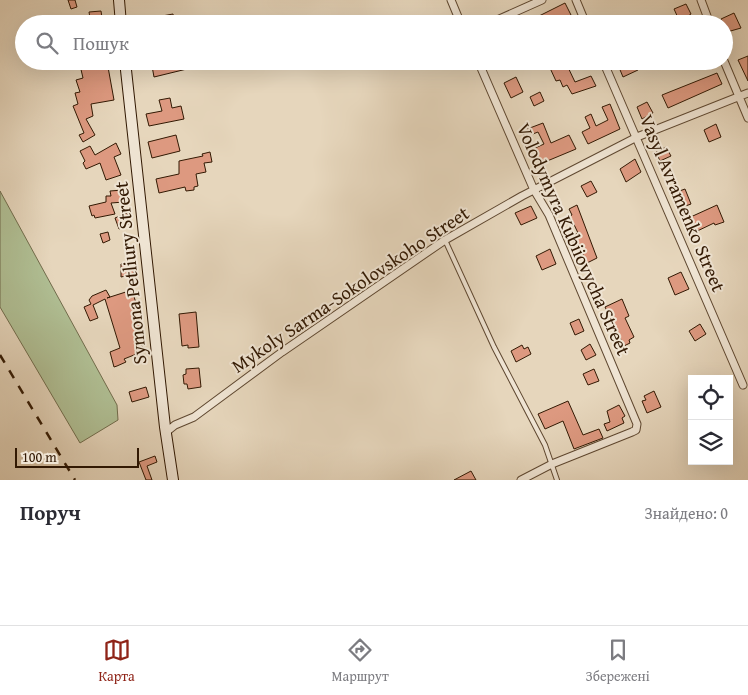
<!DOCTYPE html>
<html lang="uk">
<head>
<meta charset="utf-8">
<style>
	body { margin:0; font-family:"Gentium Book Plus",serif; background:#f2f2f3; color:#2b2b33 }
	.controls { position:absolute; right:15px; bottom:15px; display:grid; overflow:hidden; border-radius:0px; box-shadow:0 5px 20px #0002 }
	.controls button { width:45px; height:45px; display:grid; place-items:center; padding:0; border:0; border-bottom:1px solid #e1e1e2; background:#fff; color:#2b2b33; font:25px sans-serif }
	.scale { position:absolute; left:15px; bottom:12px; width:124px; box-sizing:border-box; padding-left:5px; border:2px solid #321903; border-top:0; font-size:14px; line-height:18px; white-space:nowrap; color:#321903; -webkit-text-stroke:4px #efe4d3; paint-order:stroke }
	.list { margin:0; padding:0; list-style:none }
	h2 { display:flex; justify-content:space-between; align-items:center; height:65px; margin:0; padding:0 20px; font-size:21px }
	h2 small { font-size:16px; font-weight:400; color:#7c7c81 }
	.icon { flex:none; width:28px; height:28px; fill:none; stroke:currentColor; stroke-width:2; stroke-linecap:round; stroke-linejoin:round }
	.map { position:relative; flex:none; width:748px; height:480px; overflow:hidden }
	.search { position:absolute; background:#fff; box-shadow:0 5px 20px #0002; left:15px; right:15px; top:15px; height:55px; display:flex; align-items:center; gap:12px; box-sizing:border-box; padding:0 18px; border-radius:28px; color:#7c7c81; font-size:19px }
	.sheet { height:145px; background:#fff }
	nav { display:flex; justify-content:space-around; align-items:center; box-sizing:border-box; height:70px; border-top:1px solid #e1e1e2; background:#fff; font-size:14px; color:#7c7c81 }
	nav a { display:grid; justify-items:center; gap:2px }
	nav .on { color:#8f2418 }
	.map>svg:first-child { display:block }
</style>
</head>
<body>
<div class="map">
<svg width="748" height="480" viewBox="0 0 748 480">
	<rect width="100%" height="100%" fill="#e6d6bc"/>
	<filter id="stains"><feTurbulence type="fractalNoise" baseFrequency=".004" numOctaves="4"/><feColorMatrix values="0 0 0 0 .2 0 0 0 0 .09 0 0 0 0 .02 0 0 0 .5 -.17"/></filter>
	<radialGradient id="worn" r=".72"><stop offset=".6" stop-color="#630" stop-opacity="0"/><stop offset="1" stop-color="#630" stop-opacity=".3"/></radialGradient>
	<path fill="#b0bf94" stroke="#716c4c" d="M0,191l117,214 1,15 -38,23 -80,-136z"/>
	<path fill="#dd9980" stroke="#321903" d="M68,0h7l2,7 -6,2z
		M565,3l6,12 -20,9h-28z
		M686,4l5,10 -3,2 2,3 -7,3 -1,-3 -3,1 -5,-11z
		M101,11l2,13h-12l-2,-12z
		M734,13l7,15 -14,4 -6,-13z
		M173,14l2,10h-35v-4z
		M748,56v25l-10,-21z
		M79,61h23v5l6,1 6,33 -23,4 2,12 -7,3 9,16 -12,7 -4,-7 5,-2 -11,-27 5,-2 -3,-11 5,-1 -4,-12 7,-2z
		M169,61h25l1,6 -41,10 -2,-11z
		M565,61l10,21 16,-6 5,10 -24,8 -5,-9 -4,2 -3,-7 -4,1 -6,-13z
		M625,61h9l4,9 -15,7 -5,-12z
		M717,73l5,11 -54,24 -6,-13z
		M516,77l7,15 -12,6 -7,-15z
		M540,92l4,9 -10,5 -4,-9z
		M170,98l2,10 9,-2 3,13 -35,7 -3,-12 16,-3 -3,-11z
		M647,102l6,11 -11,6 -5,-12z
		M610,104l10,25 -32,15 -6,-12 8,-4 -5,-11 6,-3 5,12 12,-6 -6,-13z
		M543,123l8,20 18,-8 7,14 -36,15 -7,-15 11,-5 -6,-12 -13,5 -3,-6z
		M716,124l5,13 -12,5 -5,-12z
		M176,135l4,16 -28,7 -4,-16z
		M116,143l5,11 -7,3 7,18 -15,5 -6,-17 -14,6 -3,-6 2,-2 -5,-10 10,-5 5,9z
		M666,147l5,9 -11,5 -4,-9z
		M210,152l2,10 -8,1 2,9 -10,2 2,12 -4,1v3l-8,1 -1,-4 -26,6 -3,-14 23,-5v-13l24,-5 -1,-2z
		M635,159l6,13 -15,10 -6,-13z
		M591,181l6,11 -10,5 -6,-11z
		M685,189l6,15 -11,4 -6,-15z
		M123,190l1,12 -13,1 4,11 -20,4 -1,-3 -2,1 -3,-10 17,-4v-6h5l-1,-5z
		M577,205l20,53 -10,5 -10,-21 -3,2 -3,-8 7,-3 -8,-17 2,-1 -3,-6z
		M717,205l7,17 -9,3 -1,-2 -23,11 -7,-14z
		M531,206l6,12 -16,7 -6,-12z
		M127,213l4,11 -12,5 -4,-11z
		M108,232l2,8 -7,3 -3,-9z
		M550,249l6,15 -14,6 -6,-14z
		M131,261l3,13 -13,3v-13z
		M681,272l8,17 -14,6 -7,-17z
		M106,290l4,7 -3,1 25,-8 11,36 -8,3 9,22 -20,8 2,3 -9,4 -3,1 -4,-15 10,-4 -15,-49 -12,6 5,13 -8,3 -6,-14 7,-3 -2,-4 3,-4z
		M622,299l7,17 -4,2 9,19 -5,3 1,3 -6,3 -19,-39z
		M196,312l3,35 -11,1v-3l-6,1 -3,-32z
		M579,319l5,12 -9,4 -5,-12z
		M700,324l6,10 -11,7 -6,-10z
		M590,344l6,11 -10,5 -5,-10z
		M522,345l2,4 4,-2 3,7 -15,8 -5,-11z
		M199,368l2,19 -13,2 -1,-5h-3l-1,-9 3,-1v-5z
		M594,369l5,12 -11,4 -5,-11z
		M146,387l3,10 -17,5 -3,-10z
		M654,391l7,16 -14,6 -5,-12 4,-1 -2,-4z
		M568,401l15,34 16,-6 4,9 -29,11 -11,-28 -18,8 -7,-15z
		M619,405l6,11 -3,2 2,5 -17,8 -3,-7 6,-2 -3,-11z
		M155,456l2,6 -10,4 5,14h-6l-7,-18z
		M471,471l5,9h-22z"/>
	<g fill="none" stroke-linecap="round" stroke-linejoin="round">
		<g stroke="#5f4831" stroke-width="6">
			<path id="lane" d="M445,240l49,107 51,98 12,35"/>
		</g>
		<g stroke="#5f4831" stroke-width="9">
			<path id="street" d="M451,0l10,24
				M576,0l10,24
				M701,0l9,24
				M488,24l54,-24
				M478,61l56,129 15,25 88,209 -1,6 -4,2 -80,32 -31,16
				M603,61l140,324
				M724,61l24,57
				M165,433l10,-8 19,-8 88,-65 163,-112 77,-44 115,-59 111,-44"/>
		</g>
		<g stroke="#321903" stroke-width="12">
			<path id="secondary" d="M119,0l2,24
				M125,61l40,366 8,53"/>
		</g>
		<use href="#lane" stroke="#efe4d3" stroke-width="4"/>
		<use href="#street" stroke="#efe4d3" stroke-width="7"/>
		<use href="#secondary" stroke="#efe4d3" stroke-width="10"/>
		<path stroke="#321903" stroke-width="2.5" stroke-dasharray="9 9" stroke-linecap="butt" d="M0,355l75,125"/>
	</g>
	<g text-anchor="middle" stroke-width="4" stroke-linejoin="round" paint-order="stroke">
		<g font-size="19" fill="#321903" stroke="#efe4d3">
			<text transform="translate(683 203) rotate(67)" y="7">Vasyl Avramenko Street</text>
			<text transform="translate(574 239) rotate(66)" y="7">Volodymyra Kubiiovycha Street</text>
			<text transform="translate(130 273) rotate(-96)" y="7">Symona Petliury Street</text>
			<text transform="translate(350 289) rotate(-34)" y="7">Mykoly Sarma-Sokolovskoho Street</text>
		</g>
	</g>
	<rect width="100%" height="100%" filter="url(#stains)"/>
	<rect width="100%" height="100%" fill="url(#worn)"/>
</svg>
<div class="controls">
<button><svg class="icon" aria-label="locate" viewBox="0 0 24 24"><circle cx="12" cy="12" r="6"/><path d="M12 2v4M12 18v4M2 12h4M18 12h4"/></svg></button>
<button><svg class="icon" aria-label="layers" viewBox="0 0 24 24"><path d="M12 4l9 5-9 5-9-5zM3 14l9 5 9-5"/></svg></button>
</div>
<div class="scale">100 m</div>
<div class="search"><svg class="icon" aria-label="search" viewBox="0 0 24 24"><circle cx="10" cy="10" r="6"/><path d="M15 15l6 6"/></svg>Пошук</div>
</div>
<section class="sheet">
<h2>Поруч<small>Знайдено: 0</small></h2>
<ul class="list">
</ul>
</section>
<nav>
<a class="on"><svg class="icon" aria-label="map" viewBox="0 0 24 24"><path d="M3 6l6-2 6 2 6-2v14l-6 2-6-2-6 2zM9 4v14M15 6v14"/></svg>Карта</a>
<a><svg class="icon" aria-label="directions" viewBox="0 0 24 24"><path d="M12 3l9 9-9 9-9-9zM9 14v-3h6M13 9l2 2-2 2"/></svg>Маршрут</a>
<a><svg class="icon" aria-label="saved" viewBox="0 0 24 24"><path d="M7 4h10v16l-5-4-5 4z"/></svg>Збережені</a>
</nav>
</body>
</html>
